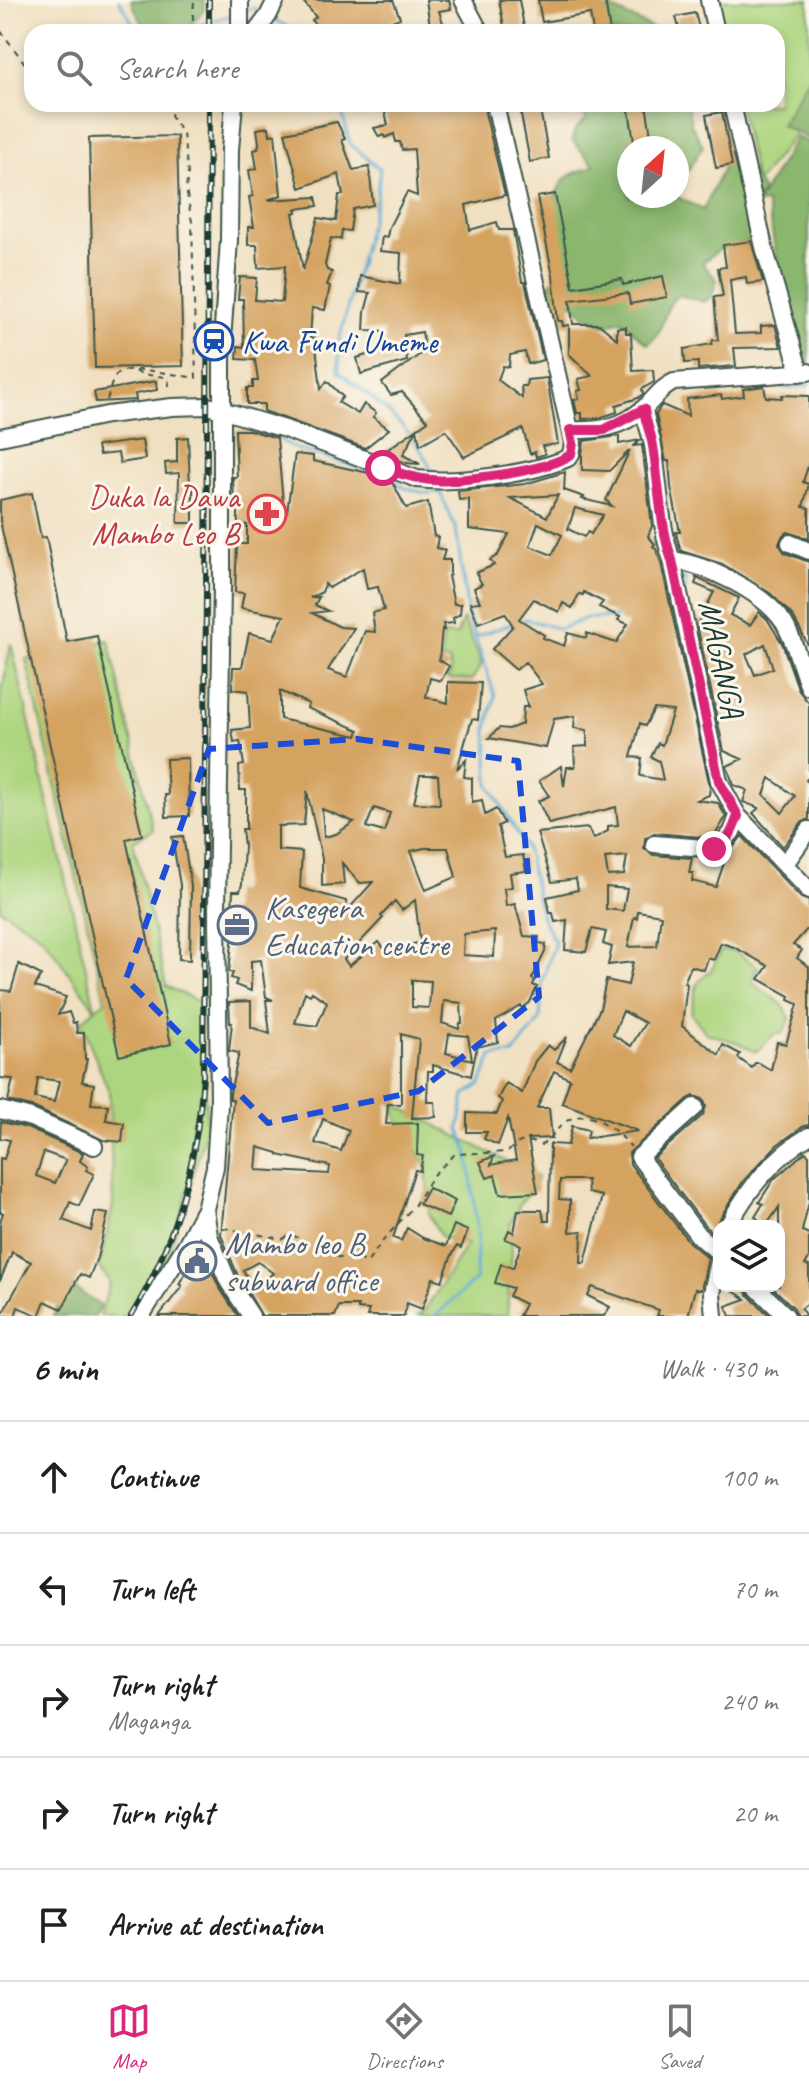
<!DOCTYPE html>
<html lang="en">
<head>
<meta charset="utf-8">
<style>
	body { margin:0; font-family:Caveat,sans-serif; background:#f6f6f6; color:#202124 }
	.controls { position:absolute; right:24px; bottom:24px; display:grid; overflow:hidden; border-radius:16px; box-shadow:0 4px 12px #0003 }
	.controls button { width:72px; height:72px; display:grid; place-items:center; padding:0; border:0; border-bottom:2px solid #e0e0e0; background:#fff; color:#202124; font:40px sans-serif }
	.compass { position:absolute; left:617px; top:136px; width:72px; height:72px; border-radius:50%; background:#fff; box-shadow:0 4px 12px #0003; rotate:27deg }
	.stop { position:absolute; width:24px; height:24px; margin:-18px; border:6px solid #db2777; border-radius:50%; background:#fff }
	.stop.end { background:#db2777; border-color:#fff; box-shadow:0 2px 8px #0008 }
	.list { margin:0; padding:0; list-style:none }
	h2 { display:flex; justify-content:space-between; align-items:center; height:104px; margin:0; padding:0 32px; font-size:34px }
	h2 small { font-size:26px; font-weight:400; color:#757577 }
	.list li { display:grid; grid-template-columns:52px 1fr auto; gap:24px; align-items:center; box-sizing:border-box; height:112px; padding:0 32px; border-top:2px solid #e0e0e0 }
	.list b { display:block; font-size:30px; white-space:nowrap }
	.list p { margin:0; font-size:26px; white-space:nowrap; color:#757577 }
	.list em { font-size:26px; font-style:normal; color:#757577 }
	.icon { flex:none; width:44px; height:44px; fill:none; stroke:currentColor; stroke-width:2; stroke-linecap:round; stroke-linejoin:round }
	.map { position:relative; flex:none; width:809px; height:1316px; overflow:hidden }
	.search { position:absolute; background:#fff; box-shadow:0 4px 12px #0003; left:24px; right:24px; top:24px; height:88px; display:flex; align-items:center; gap:20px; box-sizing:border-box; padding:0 28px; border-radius:24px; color:#757577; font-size:30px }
	.sheet { height:664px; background:#fff }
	nav { display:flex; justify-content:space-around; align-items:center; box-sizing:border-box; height:112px; border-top:2px solid #e0e0e0; background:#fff; font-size:22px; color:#757577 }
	nav a { display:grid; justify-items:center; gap:4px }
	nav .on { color:#db2777 }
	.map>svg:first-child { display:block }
</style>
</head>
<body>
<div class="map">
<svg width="809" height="1316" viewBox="0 0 809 1316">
	<rect width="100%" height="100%" fill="#fbf7ec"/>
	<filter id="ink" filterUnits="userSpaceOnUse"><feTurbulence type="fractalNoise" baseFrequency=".0125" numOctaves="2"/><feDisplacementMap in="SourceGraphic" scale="16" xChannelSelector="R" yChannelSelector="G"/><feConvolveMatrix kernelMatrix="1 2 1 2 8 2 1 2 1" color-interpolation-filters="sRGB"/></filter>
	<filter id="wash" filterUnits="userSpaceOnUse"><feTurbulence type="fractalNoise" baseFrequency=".006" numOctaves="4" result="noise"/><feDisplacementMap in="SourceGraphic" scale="32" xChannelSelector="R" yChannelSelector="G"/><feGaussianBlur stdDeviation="1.8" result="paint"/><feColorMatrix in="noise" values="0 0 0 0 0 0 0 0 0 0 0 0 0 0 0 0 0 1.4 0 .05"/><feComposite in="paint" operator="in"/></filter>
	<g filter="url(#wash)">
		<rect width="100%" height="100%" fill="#f0e0c1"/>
		<path fill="#add57f" stroke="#66895a" stroke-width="2" d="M715,0h94v115l-53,69 -17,-80h38v-72h-54z
			M463,619l19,45 -10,16 -25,-1 4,-7 -2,-11 -8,-1 3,-25h13z
			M109,640l44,190 -20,11 33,145 33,16 8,125 -43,144 -36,45h-28l10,-34 -11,-15 14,-62 -4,-113 -28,-71 14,-12 -53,-73 -42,-27v-208l11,-58 84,365 10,-7 -79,-342z
			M722,950l14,2 23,16 -5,4 -1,10c15,17 27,12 37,37l-8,15h-8l-18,18 -17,-9 -33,-10 -15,-20 6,-29 14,-14z
			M394,1104l143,73 -2,9 -14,16 -11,22 2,26 -5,66h-89l7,-6 42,-66 -26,-7 -12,-22 -3,-50 -29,-46z"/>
		<path fill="#8ab66e" stroke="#547a51" stroke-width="2" d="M131,0h73v10l-19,22c-34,0 -41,2 -54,-32z
			M611,8l49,24h-60l2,-19z
			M809,76v63l-28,-14z
			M570,104h117l4,20 12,22 -14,23 -12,12v-33h-48v48h47l27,14 28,-59 10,3 22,38 -13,17 7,30 -37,10 -18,14 15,17 -5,16 -8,6 -26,-7c-17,14 -11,35 -30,49 -9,-4 -21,-23 -29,-23 -5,0 -9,4 -14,4l-21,-10 -10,-11 -13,-1 -17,-12 11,-12c-1,-28 -10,-81 11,-101 7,-7 19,-7 28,-13l-22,-25 3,-10 12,-12z
			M796,137l13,6v221l-13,-2 -27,-147 -3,-12 -9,1z
			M70,1285l31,21 -6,10h-42z"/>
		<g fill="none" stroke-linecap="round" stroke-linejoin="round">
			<path stroke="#57aad2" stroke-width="3" d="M119,0l19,32
				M246,10l7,-2 11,6
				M275,20l22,12
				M178,32l57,-18
				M340,104l10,40 30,25 -4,31 -37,140v32c35,27 77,58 93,100
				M691,390l74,-6 24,4 20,-3
				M279,439l17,10 94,28 15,11 21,5 14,-1 16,37 12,87 27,80 -8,32 2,56 37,64 16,70 13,24 -13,40 -2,38 -27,34 -21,2 -11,28 -16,11 -6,34 9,23 10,83 -3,45 -40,36
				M684,570l2,20
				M520,621l6,-2 34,10 27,-11 29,-1 3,-3
				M475,637l38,-14"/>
		</g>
		<g id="blocks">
			<path fill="#d5a361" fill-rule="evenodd" d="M302,0h91l7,18 -11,4 4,10h-74l-7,-12 4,-3z
				M426,0h23l2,9 -12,2 7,21h-15z
				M499,0h20l6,32h-20z
				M538,0h67l5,32h-17l-3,-18 -48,8z
				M695,13l5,19h-20l-4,-15z
				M389,104h94l22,91 -39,10 4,25 27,-8 2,8h14l9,52h3l18,78 -15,4 -3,-12 -15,3 -1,12 -6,-1 -5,14 24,18 -1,-12h5l1,-6 20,-2 11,66 -16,2 3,8 -9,3 -1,-5 -5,2 -7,-25 -59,28 -18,-27 -26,15 -3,-16 -14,26 17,9 -13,-1 -26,-9 47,-33 -26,-29 -11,3 -9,-12 41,-31 -1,-2 3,-2 -3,-16 -18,3 3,26 -46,13 -4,-16 29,-9 -2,-18 -20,-1 1,-18 5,-19 -11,-1 1,-16 40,8 1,-31 -21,-2 2,-15 5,1 2,-10 18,-35 10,4 -3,-47 -12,1 -2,-8h-4l-2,-8 -9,4 -1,-3 -5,2 -5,-9 14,-3 -4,-16 6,-2z
				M519,104h20l10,54 -19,4z
				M628,104h18l7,44h-18z
				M722,112l10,53 -16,3 -10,-53z
				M337,122l8,17 -3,1 11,30 16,-3 4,38 -20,4 -3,22 -8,-1 -1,9 -10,-1 -6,27 2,5 5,2 -5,13 3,1 -5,24 -13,-2 -2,31 5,-1 6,51 6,-8 16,16 -5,5 20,12 6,-10 12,9 -3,4 16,12 -24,19 -101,-37v-7h-17v-16h6v-7h5l-3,-21 -18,-1 1,-13 6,1 -1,-48h-5l2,-22 17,1 -2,22 27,2 3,-36 -27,2 -1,-23h-9v-18h6l-5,-30 4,-1 -4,-26 8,-1 -3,-19 4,-1 1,-6 -2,-14 12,-2 1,8 5,-1 6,61 -13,5 48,-3 2,9 -22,3 1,3 -4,1 10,57 15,-52 18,3 3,-26h4l-4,-21 -39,14 -15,-55z
				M177,136l6,230 -88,2 -6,-230z
				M555,194l18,93 49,-8 1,6 40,-9 4,21 -37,7 -2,-11 -58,7 3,24h26l18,15v-11l9,-1v6h5l2,38 20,-1 1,12 -12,7 1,5 -5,4 -22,7 1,7 -18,6 -17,1v-6h-5l-3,-13 5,-1 -2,-8 4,-1 -3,-11 14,-3 -23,-22v-29l-6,1 -1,-5h-4l-5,-45 -16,-79z
				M751,241l12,41 -16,2 -1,-7 -16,3 5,54 26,-1v-7l14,-1 6,22 -47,1 2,18 -38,3v-7l-13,1 -1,-14 28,-5 1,-4h5l-4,-43 9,-1 -5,-28 8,-1 -3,-22z
				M156,381l1,9 -22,4 1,6 -40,2 -2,-10z
				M764,386l2,11 16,1v-3l27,1v67l-6,19 6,2 -6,23 6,1v31l-21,-7 -5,3 -4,9 6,9 24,9v85l-16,-31 -23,-23 -48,-29 -41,-13 -4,-14 -1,-5h4l-9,-45 -2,-26h-3l-10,-46 3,-6 3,-4 26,11 -1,-17 34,-4 1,4 22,-3 -1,-7z
				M235,430h14l28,8 7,74h3l8,-58 18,2v5l56,12 9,6 2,-2 6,2 8,6 12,23 22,-6 6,34 4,1 -2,11 9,2 -3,10h8v15l-2,1 6,28h7l-1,10 -7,4 1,5 -11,1 1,6 -2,-1 -3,31 10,6 -8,15 -11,-3 -4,19 22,6v-21l33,1 -3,37 -6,-1 -15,50 9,-9 -2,17 8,1v24l10,-2 3,15 11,-6 8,14 -6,3 7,31 18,-2 3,16 -16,2 2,14 -8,1 2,18 9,-2 9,32 15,1 -1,6 8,1 -1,8 -13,27 3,1 -2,5 4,2 -7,15 -7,6 -2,-2 -25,15 2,21 -21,5 -6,29 -38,-11v6h-5l-1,31h8l1,15 -24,1 7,-79 -18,-5v70h-13l-2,20 32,-1 -1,32 6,1 -3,15 -5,-1 -22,68 8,3 6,-13 16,10 23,8 8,-21 14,6 -7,17 -4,-2 -5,9 -10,26 -9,-3 -11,31 -15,-6 -3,13h-37l2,-6 -11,-1v-3h-19l-4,10h-73l-24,-40 -17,-41 12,-135 -3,-1v-6l9,-40 -10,-2 3,-28h-2l-1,-21 22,-1v26l19,7 -4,-34h7l-7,-3 -5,-37 -10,1v30l-16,-6 2,-5 -6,-2 2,-5 -4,-1 4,-39 -5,-1v-13l2,-8h2l1,-20h7l2,-7 2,-38 -2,-17h4v-39h-6l-1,-24 5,-1 -4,-24 -6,1 -2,-12 18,-2 -2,-37 -16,-2 1,-22h9l7,-34 24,6 11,-23 -43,-8 3,-15 -9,-1 2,-48h10v-19l-9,-1v-20h-4l-1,-27h4zM363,568l4,21 11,-2 6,23 -12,3 3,19 -10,-1 -18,46 -19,-7 26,-42 -14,-1 -28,-14 16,-2 -13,-6 4,-8 -9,1 12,-6 3,-8 4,4zM280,691l29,13 -2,4 52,22 -2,6 -77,-17zM420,775h18l2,29 -26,-1zM307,791l15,68v27l22,-2 -2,-21 18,20 13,-1 -26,29 -1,-10 -46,-13 2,-36 -24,-2v-24l26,-1zM374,808l16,5 -6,19 -18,-5zM322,809l32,13 -18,12 -12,3zM424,848h24l8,29 -30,13 -15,-39zM415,900l6,48 -3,-5 -32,8 -7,-9 -30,24 -5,-7 39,-41 -2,-2 14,-15 7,9zM495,931l-1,26 -31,-2 1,-21zM412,980l19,1 -2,27 -17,-1zM305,992l5,3 2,-3 15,10 -10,24 -22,-3zM444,1001l17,2 1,20h-2l-1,6 -17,-6zM449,1034l19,2 4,24 -26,-7zM323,1119l26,11 -8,21 -26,-8zM258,1147l20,6v2l52,11 -1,8 -73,-4zM258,1262l15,11 -17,17 -13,-20z
				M619,436v8l21,-4 -6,6 8,-1 10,81 -4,10 7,8 -2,2 3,3 5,14 49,224 -1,8 -12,5 21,3 8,14 -13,21 -59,-5 -9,5 -1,10 9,7 39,3 -3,15h4l-1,8 24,6 10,-30 16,-21 59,62 8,3v26l-16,18 9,5 -5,8 12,9v158l-5,1 -27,19 -33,35 -26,41 1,17 -13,-11 -52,-69 49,-43 3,-9 -3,-7 -9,-3 -6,3 -59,54 1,11 59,78 19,16 -7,32 -6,-1 -7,27h-31l2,-6 -67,-23 -4,9 22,11 -6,9h-85l6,-12 -16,-8 4,-8 -18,-5 6,-19 12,4 8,-23 -16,-6 4,-9 5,3 4,-23h24l2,11h5l1,-77 18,1 4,-19 17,4 -2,8 51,-7 -76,-28 8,-24 -16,-8 -17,37h12l3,30 -24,1 10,53 -38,2 -5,-19 -8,3 -7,-16 14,-6 -3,9 25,-5 -8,-42 -10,27 -14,-6 3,-7h-20v-19l30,1 5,-13 -4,-3 8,-15 16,10 13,-32 13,-16 6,5 13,-13 -10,25 13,6 30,-59 6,-29 22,5 5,-23 -25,3 4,-18 -9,-3 3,-12 -14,-3 -6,23 -21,-2 2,-30 -12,2 -2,-9h-3l-3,-16 31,-7 -2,-11 -24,3 -15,-49 51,-5 5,11 15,-8v-5l10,-1 -2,-18 -67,17 -11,-23 11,-5 -10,-15 22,-15 3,20 3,-19h8l-1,-20 13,-1v-16l-13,-2 1,-12 -21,3 -8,29 -57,-10 10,-10 10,1 13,-5 1,-17h5l-5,-17 19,-6 -17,-22 -9,8 -24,-21 21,-23 -8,-13 -27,10 -8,-20 10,-1 -6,-14 8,-4 -6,-11 18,-8 -4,-5 8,-5 11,-21 -40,-5v-30l-10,1 -1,-9 67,-7 40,-12 -1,18 20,7 -2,2 30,7 -6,-6 24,-50 -21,21 -27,-1v-17l2,-12zM558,495l-11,22 -37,-19zM575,508l28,7 -12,19 -3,-2 -4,5 -16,-8zM538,523l24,12 -10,20 -22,-9zM584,592l19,10 -4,5 21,10 -2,3 10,4 -12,19 -29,-10 -1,5 -18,-5 -4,13 -21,-8 1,-3 -25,-16 15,-20 25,13 4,-9 9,5 7,-14 4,1zM654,709l19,2 -11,34 -4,-2 -7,14 8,4 4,19 -23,-4 2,-18 -11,-1 9,-34 5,3zM627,856l-3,19 -16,1 -3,-18zM606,887l21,2 -4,22 -17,-2zM638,911l23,4 -4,31 -29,1 6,-30 3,1zM721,943l13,4 34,19 -9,13 31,17 -1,4 9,4 -12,40 -9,-2 -6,28 -12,-7h-4l-3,5 -14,-10 2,-4 -17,-9 -4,10 -37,-29 5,-42 -3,-1 7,-17 13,4 4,-12 6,2zM623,1011l22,12 -14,23 -18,-11zM560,1180h27l1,13 14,3 -17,67h-4l1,-32 -12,1v-32l-11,-1z
				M188,437l2,50h3v36h-15l1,-50 -13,1 -1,-11 12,-1v-24z
				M142,440l3,19 -25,4 -2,-10 -19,2 -2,-9z
				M32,493l9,45 5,-1 21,105 30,-6 45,199 -16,4 45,205 -52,12 -119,-535v-21z
				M695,577l44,21 -9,17 20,10 9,-13 8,7 15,24 17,48 10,12v74l-3,3 3,3v36l-8,4 -18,24 -30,-34 6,-5 -16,-6 4,-12 -13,-5 -3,-7 -4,-12 15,-7 -18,-8 -27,-126 17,-33 -19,-8 2,-5zM765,644l8,24 -18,7 -9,-21zM770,778l25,18 -13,17 -18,-18z
				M188,758l1,58 -23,1 -1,-22h3l-2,-36z
				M183,836l8,50 -1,74 -11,-1 1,-74 -8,-48z
				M19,964l22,11 -6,12 31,10 -8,18 11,-3 4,11 3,-1 1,11h7l1,26h2l-5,23 12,2 -3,20 17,1 -2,15 18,3 -2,19 -19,-2 -68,-32 -27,-7 5,-22 -13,-1v-88l11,1zM38,1078l21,3 -5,21 -19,-4z
				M1,1122l26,6 56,25 -3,8 8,6 -2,3 8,4 -15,32 -9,-4 -7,18 28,11 4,-19 13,2 -11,44 -8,20 -9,-4 -18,35 -17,-8 -6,15 -21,-9 -3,9h-14l30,-54 -19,-10 -12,29v-59l3,-9 -3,-1v-54l4,1 6,-19 -10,-2zM44,1152l22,8 -11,23 -19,-7z
				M805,1152l4,3v47l-7,29 7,3v24l-4,7 4,1v36l-8,7 5,7h-9l-3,-8 -23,-22h8v-79l-13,19h-12l4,-7 -3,-2 8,-13 -4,-2 15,-23z
				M428,1188l27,13 -7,16 -29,-13z
				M196,1255l12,8 11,24 19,29h-79l23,-30 -3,-2z
				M725,1286h19l3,8 23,22h-40l-4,-10 20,-7z"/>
		</g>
	</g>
	<g filter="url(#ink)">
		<use href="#blocks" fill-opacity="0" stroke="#3e5549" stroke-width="2"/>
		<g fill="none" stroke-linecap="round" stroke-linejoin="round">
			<g stroke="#3e5549" stroke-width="20">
				<path id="minor" d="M463,0l17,32
					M709,0l7,32
					M240,32v-32
					M256,32l12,-16 8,-16
					M234,104l-4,46 -1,90 -7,102v244l-5,323 2,195 -4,63 -10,42 4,27 19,45 23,35
					M732,104l32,143 36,126
					M644,409c1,12 7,24 9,37 6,35 7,82 19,114l47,221 19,35 71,74
					M570,430c30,1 51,-2 74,-22 11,-9 16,-20 30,-26l134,-10
					M0,437l107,-22 65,-8 36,-1 77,23 132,50c40,5 114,-5 151,-21l3,-4 2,-11 -78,-339
					M790,543l19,8
					M672,560c35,5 92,32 112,63 12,20 16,43 25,64
					M654,844l64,5 14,-17 6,-16
					M785,864l24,-34
					M695,1107l-56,50 59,78 20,17
					M0,1110l31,8 63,28
					M728,1226c18,-35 47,-70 81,-90
					M755,1286l31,30
					M141,1316l45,-71 19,-36
					M714,1316l-2,-23 7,-32"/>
			</g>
			<path stroke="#3e5549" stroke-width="2" stroke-dasharray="6 6" stroke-linecap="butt" d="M0,30l32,43
				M192,32l2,-32
				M125,104h10
				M135,371c11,6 20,3 33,7l2,14
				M107,400c3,-8 4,-23 13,-28 15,-7 59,4 76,6l-4,-156 -6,-33 2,-15 -5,-40 -12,-18 2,-12
				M223,1228l60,11 7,-5 52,25 13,-2 12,6 18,-25 29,-32 18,-30 23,-22 53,-2c11,-13 18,-13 33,-7 11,-6 14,-15 23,-22 24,-19 52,6 67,24"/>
			<use href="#minor" stroke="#fff" stroke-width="16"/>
			<g stroke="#1f3d34" stroke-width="6">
				<path id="rail" d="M209,0v32
					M131,1316c45,-73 66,-154 72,-239l6,-973"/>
			</g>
			<use href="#rail" stroke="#fbf7ec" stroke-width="3" stroke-dasharray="9" stroke-linecap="butt"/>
		</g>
	</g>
	<g fill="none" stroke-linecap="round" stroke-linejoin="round" filter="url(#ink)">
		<path stroke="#db2777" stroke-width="10" d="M383,468c16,5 32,11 49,12 24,3 123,-10 139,-26l2,-11 -3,-13h34l40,-21c1,12 7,24 9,37 6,36 7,81 19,114l47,221 19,35c-5,13 -10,29 -24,33"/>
	</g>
	<path fill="none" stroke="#1d4ed8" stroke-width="6" stroke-dasharray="16 10" stroke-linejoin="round" d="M357,739l161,22 21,236 -120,94 -151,32 -142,-144 83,-230z"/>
	<defs>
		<g id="station-ring" transform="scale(2)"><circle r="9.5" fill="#fbf7ec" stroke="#1a4fb4" stroke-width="1.5"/><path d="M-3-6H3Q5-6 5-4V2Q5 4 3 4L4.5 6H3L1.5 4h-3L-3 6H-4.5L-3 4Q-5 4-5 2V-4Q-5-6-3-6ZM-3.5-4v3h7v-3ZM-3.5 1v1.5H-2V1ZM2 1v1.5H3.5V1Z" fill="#1a4fb4"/></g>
		<g id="pharmacy-ring" transform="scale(2)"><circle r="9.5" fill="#fbf7ec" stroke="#e0444e" stroke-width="1.5"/><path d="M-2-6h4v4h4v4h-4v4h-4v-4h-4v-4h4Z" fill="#e0444e"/></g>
		<g id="office-ring" transform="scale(2)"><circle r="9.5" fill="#fbf7ec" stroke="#5c6f8a" stroke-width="1.5"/><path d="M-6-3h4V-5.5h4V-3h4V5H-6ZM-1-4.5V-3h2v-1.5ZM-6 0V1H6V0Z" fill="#5c6f8a"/></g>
		<g id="civic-ring" transform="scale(2)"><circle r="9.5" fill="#fbf7ec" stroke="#5c6f8a" stroke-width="1.5"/><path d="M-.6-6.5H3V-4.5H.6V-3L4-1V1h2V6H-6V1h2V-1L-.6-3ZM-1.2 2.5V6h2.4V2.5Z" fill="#5c6f8a"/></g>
	</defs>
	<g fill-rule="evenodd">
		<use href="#station-ring" x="214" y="341"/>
		<use href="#pharmacy-ring" x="267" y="514"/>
		<use href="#office-ring" x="237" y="925"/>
		<use href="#civic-ring" x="197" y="1261"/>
	</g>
	<g text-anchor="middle" stroke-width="6" stroke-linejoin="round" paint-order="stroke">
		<g font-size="32" fill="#164399" stroke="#fbf7ec" text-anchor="start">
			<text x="242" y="352">Kwa Fundi Umeme</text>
		</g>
		<g font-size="32" fill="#be3a42" stroke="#fbf7ec" text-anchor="end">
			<text x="239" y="507">Duka la Dawa<tspan x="239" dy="37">Mambo Leo B</tspan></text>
		</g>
		<g font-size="32" fill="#1f3d34" stroke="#fbf7ec">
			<text transform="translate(722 659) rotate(78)" y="11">MAGANGA</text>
		</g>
		<g font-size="32" fill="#4e5e75" stroke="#fbf7ec" text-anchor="start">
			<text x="265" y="918">Kasegera<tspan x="265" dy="37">Education centre</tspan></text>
			<text x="225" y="1254">Mambo leo B<tspan x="225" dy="37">subward office</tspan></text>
		</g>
	</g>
</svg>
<div class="controls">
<button><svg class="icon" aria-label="layers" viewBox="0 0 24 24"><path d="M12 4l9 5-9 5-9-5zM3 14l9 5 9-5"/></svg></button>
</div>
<svg class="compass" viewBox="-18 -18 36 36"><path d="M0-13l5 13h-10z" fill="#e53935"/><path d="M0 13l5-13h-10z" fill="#757577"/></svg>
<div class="stop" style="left:383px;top:468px"></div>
<div class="stop end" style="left:714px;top:849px"></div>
<div class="search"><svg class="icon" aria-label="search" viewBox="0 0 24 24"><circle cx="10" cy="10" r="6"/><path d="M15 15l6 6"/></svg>Search here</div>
</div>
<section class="sheet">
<h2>6 min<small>Walk · 430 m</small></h2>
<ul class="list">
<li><svg class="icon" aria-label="ahead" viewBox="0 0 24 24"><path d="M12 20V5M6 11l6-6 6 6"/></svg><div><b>Continue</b></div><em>100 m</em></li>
<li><svg class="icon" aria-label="left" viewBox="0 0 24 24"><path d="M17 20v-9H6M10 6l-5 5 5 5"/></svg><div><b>Turn left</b></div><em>70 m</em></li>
<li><svg class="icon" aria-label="right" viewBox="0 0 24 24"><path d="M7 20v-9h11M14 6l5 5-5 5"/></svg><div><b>Turn right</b><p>Maganga</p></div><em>240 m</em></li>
<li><svg class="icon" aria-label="right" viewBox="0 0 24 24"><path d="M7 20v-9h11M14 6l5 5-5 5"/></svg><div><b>Turn right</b></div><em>20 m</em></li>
<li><svg class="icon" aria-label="arrive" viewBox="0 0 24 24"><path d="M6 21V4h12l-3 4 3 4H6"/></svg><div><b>Arrive at destination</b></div></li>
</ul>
</section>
<nav>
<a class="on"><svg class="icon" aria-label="map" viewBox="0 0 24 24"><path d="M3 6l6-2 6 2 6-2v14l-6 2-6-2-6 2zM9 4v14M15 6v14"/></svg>Map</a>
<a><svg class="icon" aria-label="directions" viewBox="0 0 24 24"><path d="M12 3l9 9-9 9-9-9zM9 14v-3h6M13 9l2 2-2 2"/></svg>Directions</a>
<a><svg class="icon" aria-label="saved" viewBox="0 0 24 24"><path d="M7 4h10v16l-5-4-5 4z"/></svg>Saved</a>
</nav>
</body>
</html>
